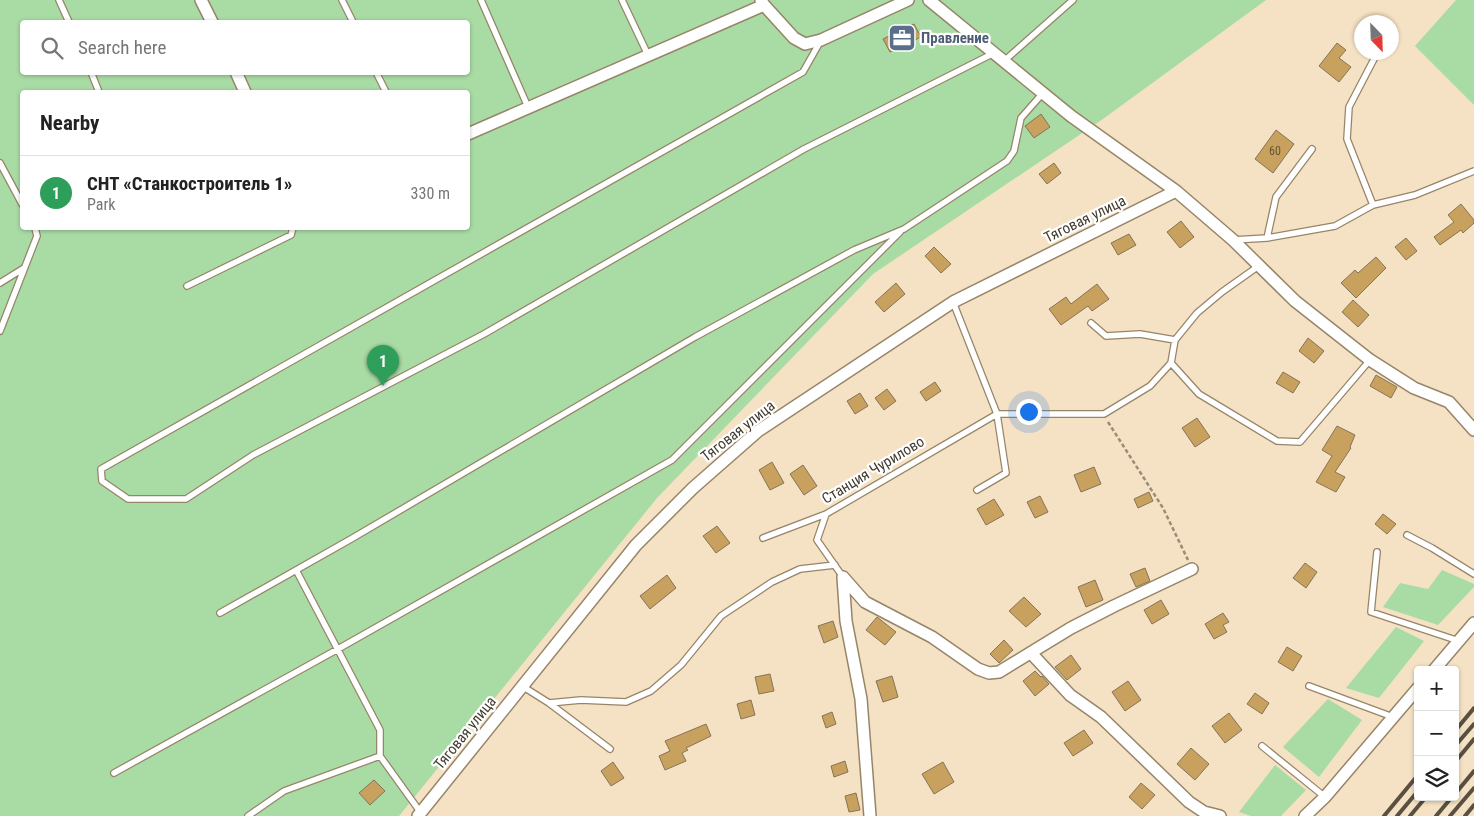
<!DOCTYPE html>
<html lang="en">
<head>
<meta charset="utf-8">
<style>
	body { margin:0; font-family:"Roboto Condensed",sans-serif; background:#f6f6f6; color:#222 }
	.controls { position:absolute; right:15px; bottom:15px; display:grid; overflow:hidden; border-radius:5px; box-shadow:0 1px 4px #0004 }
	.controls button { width:45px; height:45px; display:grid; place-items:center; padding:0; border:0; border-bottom:1px solid #e0e0e0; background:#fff; color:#222; font:25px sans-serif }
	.compass { position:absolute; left:1354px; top:15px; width:45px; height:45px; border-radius:50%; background:#fff; box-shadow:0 1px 4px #0004; rotate:157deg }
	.you { position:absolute; left:1028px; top:411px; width:18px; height:18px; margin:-12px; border:4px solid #fff; border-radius:50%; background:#1a73e8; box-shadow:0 0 0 8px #1a73e833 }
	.badge { display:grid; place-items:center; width:32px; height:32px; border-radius:50%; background:#087ea6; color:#fff; font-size:16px; font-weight:700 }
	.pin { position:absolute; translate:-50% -41px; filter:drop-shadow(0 1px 2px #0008) }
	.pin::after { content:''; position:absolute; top:26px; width:18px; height:15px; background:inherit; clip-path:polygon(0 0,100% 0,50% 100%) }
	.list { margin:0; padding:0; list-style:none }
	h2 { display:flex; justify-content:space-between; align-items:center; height:65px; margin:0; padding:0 20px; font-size:21px }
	h2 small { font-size:16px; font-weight:400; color:#767676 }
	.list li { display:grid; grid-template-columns:32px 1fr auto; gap:15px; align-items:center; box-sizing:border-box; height:75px; padding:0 20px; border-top:1px solid #e0e0e0 }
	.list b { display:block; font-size:19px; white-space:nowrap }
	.list p { margin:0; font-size:16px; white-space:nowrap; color:#767676 }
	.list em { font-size:16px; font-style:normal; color:#767676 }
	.icon { flex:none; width:28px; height:28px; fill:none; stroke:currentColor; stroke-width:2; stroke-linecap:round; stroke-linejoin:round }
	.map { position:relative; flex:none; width:1474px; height:816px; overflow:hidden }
	.search { position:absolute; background:#fff; box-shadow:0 1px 4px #0004; left:20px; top:20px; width:450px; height:55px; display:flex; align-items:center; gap:12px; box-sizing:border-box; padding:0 18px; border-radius:5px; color:#767676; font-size:19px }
	.panel { position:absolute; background:#fff; box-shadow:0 1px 4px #0004; left:20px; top:90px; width:450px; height:140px; border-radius:5px }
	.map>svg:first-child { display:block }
</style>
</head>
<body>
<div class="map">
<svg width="1474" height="816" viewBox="0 0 1474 816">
	<rect width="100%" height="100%" fill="#f5e1c3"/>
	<path fill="#a9dba5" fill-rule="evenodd" d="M0,0h1266l-163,119 -230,155 -216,224 -258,318h-399zM22,22h446v50h-446zM22,92h446v136h-446z
		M1456,0h18v105l-59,-59z
		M1442,570l32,14v3l-36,38 -55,-18 17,-24 28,6z
		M1396,627l28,14 -45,57 -33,-10z
		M1328,699l34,21 -43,57 -36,-30z
		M1275,765l31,25 -25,26h-30l-12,-4z"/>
	<path fill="#c9a15e" stroke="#857458" d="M914,24l7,13 -31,15 -7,-13z
		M1337,43l9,7 -7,8 12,9 -12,15 -20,-16z
		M1041,114l9,13 -16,11 -9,-12z
		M1276,130l18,14 -21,29 -18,-14z
		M1054,163l7,10 -14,11 -8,-10z
		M1461,204l13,16v3l-11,10 -2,-3 -21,15 -6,-8 20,-15 -6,-7z
		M1181,221l13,16 -14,11 -13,-16z
		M1129,234l7,11 -18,10 -7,-12z
		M1406,238l11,13 -11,9 -11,-13z
		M934,247l17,17 -10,9 -16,-17z
		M1376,257l10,11 -30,30 -15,-15 14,-13 3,3z
		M896,283l9,11 -21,18 -9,-10z
		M1097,284l12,15 -17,12 -4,-5 -27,19 -12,-16 17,-12 5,7z
		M1353,300l16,15 -11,12 -16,-15z
		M1308,338l16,13 -10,12 -15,-12z
		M1283,372l17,10 -7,11 -17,-10z
		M1376,375l21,12 -6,11 -21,-12z
		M935,382l6,9 -15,10 -6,-9z
		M887,389l9,12 -12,9 -9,-12z
		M860,393l8,13 -13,8 -8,-13z
		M1197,418l13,19 -15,10 -13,-19z
		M1337,426l18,9 -5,12 1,1 -16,24 10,5 -9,15 -20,-10 16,-26 -10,-6z
		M772,462l12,21 -14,7 -11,-20z
		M803,465l14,21 -13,9 -14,-21z
		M1094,467l7,17 -20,8 -7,-17z
		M1149,492l4,9 -15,7 -4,-9z
		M1040,496l8,16 -13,6 -8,-16z
		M994,499l10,16 -18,10 -9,-16z
		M1383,514l13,10 -9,10 -12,-10z
		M717,526l13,17 -14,10 -13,-17z
		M1305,563l12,9 -11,16 -13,-10z
		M1145,568l5,13 -14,6 -6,-13z
		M667,575l9,13 -26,21 -10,-13z
		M1095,580l8,20 -17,7 -8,-20z
		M1024,597l17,17 -15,13 -17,-16z
		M1161,600l8,14 -17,10 -8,-14z
		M1223,613l6,9 -6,3 4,7 -13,7 -9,-15z
		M877,617l19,15 -11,13 -19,-15z
		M833,621l5,16 -14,6 -6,-17z
		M1004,640l9,10 -14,13 -9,-9z
		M1287,647l15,9 -9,15 -15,-9z
		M1071,655l10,14 -14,11 -12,-13z
		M1035,671l6,6 1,-1 7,8 -14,12 -12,-15z
		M770,674l4,17 -15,3 -4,-17z
		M892,676l6,21 -15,5 -7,-21z
		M1128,681l13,19 -16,11 -13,-19z
		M1255,693l14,10 -7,11 -15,-10z
		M751,700l4,15 -14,4 -4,-15z
		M832,712l4,12 -10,4 -4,-12z
		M1229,713l13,17 -17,13 -13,-17z
		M706,724l5,12 -25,12 2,2 -6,3 4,8 -21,9 -6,-14 11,-5 -5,-10z
		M1084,730l9,13 -20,13 -9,-13z
		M1191,748l18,16 -14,16 -18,-16z
		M845,761l3,11 -14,5 -3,-11z
		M613,762l11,16 -13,8 -10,-15z
		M943,762l11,20 -20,12 -12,-20z
		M374,780l11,11 -15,14 -11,-12z
		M1141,783l14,12 -13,14 -13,-12z
		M856,793l4,17 -11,2 -4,-16z"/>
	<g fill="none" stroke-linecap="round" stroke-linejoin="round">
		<g stroke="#978569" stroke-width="8">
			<path id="service" d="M59,0l10,22
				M342,0l11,22
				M481,0l47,107
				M622,0l26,55
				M820,42l-17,30 -702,397 1,12 26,18h58l67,-44 231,-121 320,-185 190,-96
				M1004,61l69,-61
				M91,72l8,20
				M376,72l10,20
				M0,163l22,41
				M1373,205l-26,-66 2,-32 25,-48
				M1267,238l9,-41 36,-48
				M1233,240l34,-2 68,-12 38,-21 42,-10 59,-24
				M0,283l24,-15
				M187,286l104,-51 2,-7
				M953,302l44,112h107l46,-28 21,-23 4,-23 22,-27 25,-21 38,-27
				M1091,323l15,13 34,-2 35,6
				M0,331l37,-95 -2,-8
				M1171,363l28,31 78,47 23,1 70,-82
				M1407,535l25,13 42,26
				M763,538l63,-24
				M1377,552l-6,60 88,29
				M296,570l84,160v26l41,57
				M843,577l-26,-37 9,-26 171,-100 9,59 -29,17
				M220,613l131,-74 344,-202 159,-87 50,-21 103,-68 7,-10 7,-33 22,-25
				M522,686l27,17 32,-3 45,2 25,-11 30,-26 40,-49 51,-34 28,-13 35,-4
				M1309,686l84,31
				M549,703l61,46
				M1262,746l63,51
				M114,773l224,-124 334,-189 228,-228
				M248,816l36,-25 96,-35"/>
		</g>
		<g stroke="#978569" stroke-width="14">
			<path id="minor" d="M201,0l11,22
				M761,0l3,5 30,33 11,6 16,-4 87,-40
				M929,0l142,116 105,75 57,49 62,61 75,59 44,28 35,14 25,28
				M236,72l9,20
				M468,134l296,-129
				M843,577l22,25 67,35 46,32 11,4 10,-1 72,-44 43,-22 78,-37
				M843,577l3,44 15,78 9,117
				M1031,653l39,42 31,22 88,85 15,10 16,4
				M1434,670l40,-47
				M418,816l218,-271 57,-57 65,-57 195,-129 223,-111
				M1305,816l20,-19 93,-109"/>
		</g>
		<path stroke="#9a8d78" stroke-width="2.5" stroke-dasharray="4 2.5" stroke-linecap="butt" d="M1108,422l55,86 25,52"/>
		<use href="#service" stroke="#fff" stroke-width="5.5"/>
		<use href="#minor" stroke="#fff" stroke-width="11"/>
		<path stroke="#595042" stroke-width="4" d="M1455,731l19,-23
			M1455,746l19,-22
			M1455,762l19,-23
			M1455,794l19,-23
			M1384,816l34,-41
			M1397,816l21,-25
			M1410,816l16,-19
			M1436,816l16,-19
			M1450,816l24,-28
			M1465,816l9,-11"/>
	</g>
	<defs>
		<g id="office-square" transform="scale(1.4375)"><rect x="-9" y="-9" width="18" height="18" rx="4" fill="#5c6f8a" stroke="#fff"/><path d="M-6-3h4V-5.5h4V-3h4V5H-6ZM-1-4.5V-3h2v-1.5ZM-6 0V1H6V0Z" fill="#fff"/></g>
	</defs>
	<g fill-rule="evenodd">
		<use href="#office-square" x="902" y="38"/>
	</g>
	<g text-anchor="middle" stroke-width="4.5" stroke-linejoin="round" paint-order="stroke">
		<g font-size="12" fill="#64543b">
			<text x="1275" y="155">60</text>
		</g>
		<g font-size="15" font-weight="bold" fill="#4e5e75" stroke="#fff" text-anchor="start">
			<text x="921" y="43">Правление</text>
		</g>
		<g font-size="15" fill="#423b2f" stroke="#fff">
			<text transform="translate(1085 219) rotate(-26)" y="5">Тяговая улица</text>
			<text transform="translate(738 431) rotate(-38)" y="5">Тяговая улица</text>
			<text transform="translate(873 470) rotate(-31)" y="5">Станция Чурилово</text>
			<text transform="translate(465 733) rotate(-51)" y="5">Тяговая улица</text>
		</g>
	</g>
</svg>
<div class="controls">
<button>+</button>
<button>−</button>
<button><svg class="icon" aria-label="layers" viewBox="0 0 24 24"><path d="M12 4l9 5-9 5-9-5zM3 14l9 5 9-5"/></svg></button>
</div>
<svg class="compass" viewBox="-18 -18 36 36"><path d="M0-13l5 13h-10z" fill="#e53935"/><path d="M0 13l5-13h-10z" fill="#767676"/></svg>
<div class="you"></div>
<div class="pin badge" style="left:383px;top:386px;background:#2e9e5b">1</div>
<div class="search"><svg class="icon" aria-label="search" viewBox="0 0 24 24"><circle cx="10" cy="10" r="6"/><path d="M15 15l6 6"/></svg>Search here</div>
<section class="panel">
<h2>Nearby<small></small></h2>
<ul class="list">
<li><span class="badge" style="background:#2e9e5b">1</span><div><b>СНТ «Станкостроитель 1»</b><p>Park</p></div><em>330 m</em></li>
</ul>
</section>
</div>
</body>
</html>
